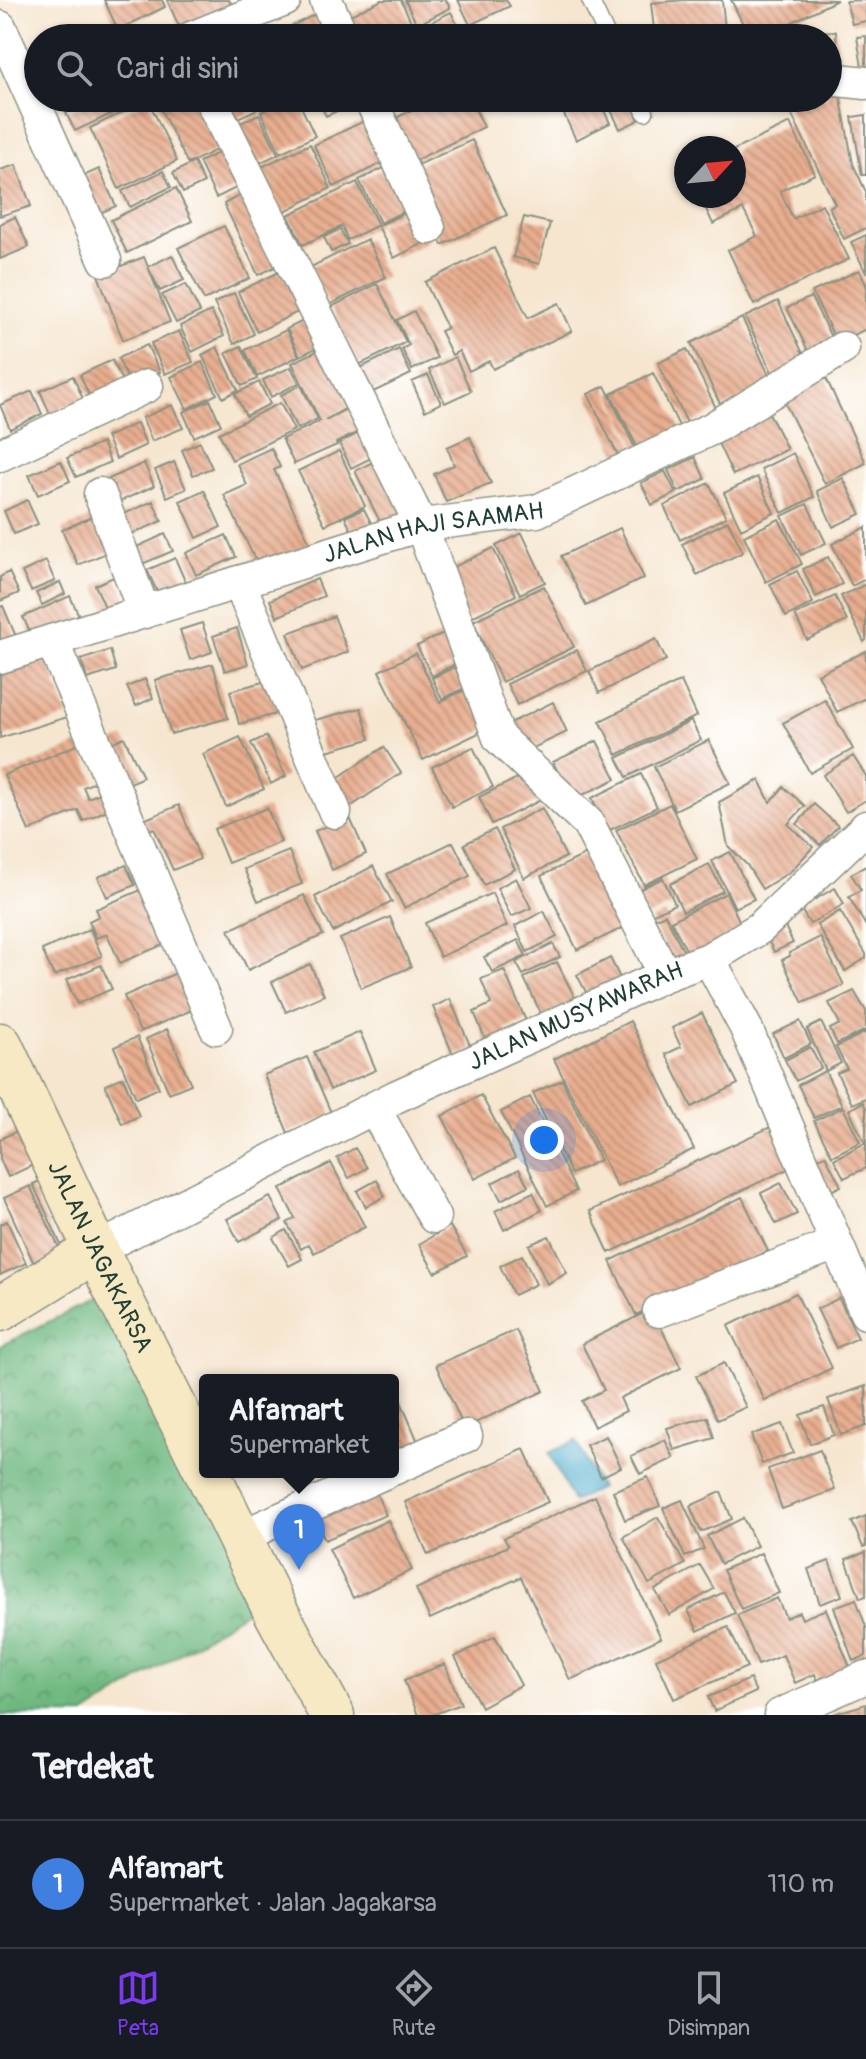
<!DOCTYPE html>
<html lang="id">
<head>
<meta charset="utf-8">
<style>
	body { margin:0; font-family:Pangolin,sans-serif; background:#20242c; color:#f1f3f6 }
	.compass { position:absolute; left:674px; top:136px; width:72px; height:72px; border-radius:50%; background:#171b24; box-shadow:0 2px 6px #0004; rotate:64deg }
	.you { position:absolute; left:544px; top:1140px; width:28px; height:28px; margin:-20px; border:6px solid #fff; border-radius:50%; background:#1a73e8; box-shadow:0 0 0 12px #1a73e833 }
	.badge { display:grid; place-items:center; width:52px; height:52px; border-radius:50%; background:#7c3aed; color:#fff; font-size:26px; font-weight:700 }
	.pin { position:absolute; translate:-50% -66px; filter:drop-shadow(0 2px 4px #0008) }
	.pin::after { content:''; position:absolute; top:42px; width:28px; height:24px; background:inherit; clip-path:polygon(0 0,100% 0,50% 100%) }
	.popup { position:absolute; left:199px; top:1374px; width:200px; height:104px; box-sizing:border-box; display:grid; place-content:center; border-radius:8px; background:#171b24; filter:drop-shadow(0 2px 6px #0005); font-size:26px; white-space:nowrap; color:#9ea1a6 }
	.popup b { font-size:30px; color:#f1f3f6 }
	.popup::after { content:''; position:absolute; left:50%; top:100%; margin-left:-16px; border:16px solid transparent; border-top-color:#171b24 }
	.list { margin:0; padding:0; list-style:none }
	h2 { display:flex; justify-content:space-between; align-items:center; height:104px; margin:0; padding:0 32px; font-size:34px }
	h2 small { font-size:26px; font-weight:400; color:#9ea1a6 }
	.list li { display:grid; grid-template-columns:52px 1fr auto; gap:24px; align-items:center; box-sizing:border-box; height:128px; padding:0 32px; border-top:2px solid #363941 }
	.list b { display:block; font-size:30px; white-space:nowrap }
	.list p { margin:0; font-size:26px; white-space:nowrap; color:#9ea1a6 }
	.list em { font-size:26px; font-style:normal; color:#9ea1a6 }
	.icon { flex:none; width:44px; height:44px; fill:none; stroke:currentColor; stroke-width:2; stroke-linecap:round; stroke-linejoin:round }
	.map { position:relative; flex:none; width:866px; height:1715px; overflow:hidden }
	.search { position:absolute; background:#171b24; box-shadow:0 2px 6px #0004; left:24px; right:24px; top:24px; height:88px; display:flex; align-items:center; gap:20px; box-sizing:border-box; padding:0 28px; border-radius:44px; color:#9ea1a6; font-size:30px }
	.sheet { height:232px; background:#171b24 }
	nav { display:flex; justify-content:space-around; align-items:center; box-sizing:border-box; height:112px; border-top:2px solid #363941; background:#171b24; font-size:22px; color:#9ea1a6 }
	nav a { display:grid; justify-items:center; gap:4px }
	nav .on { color:#7c3aed }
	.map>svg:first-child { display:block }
</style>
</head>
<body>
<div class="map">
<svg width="866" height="1715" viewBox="0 0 866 1715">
	<defs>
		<pattern id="forest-crowns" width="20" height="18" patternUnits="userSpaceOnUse" patternTransform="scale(2)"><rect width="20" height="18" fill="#6eb87f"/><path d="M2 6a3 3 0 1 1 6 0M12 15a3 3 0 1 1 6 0" fill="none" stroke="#5a9769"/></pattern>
		<pattern id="building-back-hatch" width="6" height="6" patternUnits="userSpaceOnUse" patternTransform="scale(2)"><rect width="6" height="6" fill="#e8ad8f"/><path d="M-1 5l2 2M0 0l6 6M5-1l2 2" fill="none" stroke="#bb8e76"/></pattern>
	</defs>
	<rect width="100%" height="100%" fill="#fff"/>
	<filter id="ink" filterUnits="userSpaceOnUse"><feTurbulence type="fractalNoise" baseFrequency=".0125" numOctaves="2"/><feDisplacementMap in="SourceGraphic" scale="16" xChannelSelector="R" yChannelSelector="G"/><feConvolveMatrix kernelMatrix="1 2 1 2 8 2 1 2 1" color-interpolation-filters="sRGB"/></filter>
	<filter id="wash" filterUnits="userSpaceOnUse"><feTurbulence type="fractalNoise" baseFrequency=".006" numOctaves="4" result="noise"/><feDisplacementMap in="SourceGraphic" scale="32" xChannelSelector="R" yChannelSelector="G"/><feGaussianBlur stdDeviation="1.8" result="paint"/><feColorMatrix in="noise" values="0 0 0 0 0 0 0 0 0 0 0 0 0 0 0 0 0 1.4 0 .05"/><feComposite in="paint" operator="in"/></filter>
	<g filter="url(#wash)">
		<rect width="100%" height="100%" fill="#f6e6d0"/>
		<path fill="url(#forest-crowns)" stroke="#467a5a" stroke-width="2" d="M124,1284l162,301 -201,130h-85v-369z"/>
		<path fill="#4aa9c9" stroke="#34737e" stroke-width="2" d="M576,1440l24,48 -27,14 -24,-49z"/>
		<g id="blocks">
			<path fill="url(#building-back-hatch)" d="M104,0h58l3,7 -47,23z
				M167,0h62l6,13 -51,24z
				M382,0h19l13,28 -21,10h-37l-10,-21z
				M405,0h41l4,8 -33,17z
				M458,0h48l4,6 -40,19z
				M684,0h38l4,38h-71l-4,-35z
				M731,0h106l-77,38h-10z
				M866,0v21l-14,3 -6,-23z
				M324,10l13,28h-50l-4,-8z
				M451,12l13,26h-40l-5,-10z
				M473,26l39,11v1h-42z
				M836,31l2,33 -10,1v-27h-42v-5z
				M866,36v37h-3l-6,-36z
				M838,83l15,81 13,28v36l-22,11 -15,-32 6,-3 -47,-97 19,-9h21v-10z
				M97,98h41l1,3 -64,30 -9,-18z
				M160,98h44l22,47 -38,19 -32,-64z
				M213,98h68l-56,26z
				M290,98h7l18,38 -35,17 -19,-41z
				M317,98h40l2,3 -33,15z
				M436,98h34l14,29 -74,36 -20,-42z
				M521,98h77l12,25 -34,17 -14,-30z
				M622,98h7l10,22 -19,9 -12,-25z
				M678,98h30l1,7 -31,2z
				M148,100l29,61 -58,28 -29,-61z
				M259,114l19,40 -33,16 -19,-40z
				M866,115v60h-4l-10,-58z
				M366,120l20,41 -52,26 -20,-42z
				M790,123l25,51 -35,17 13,28 29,-15 27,55 -95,46 -26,-55 29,-14 -14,-27 -30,15 -13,-28h34v-46z
				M472,140l35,75 -65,30 -35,-75z
				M310,144l21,44 -60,30 -22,-45z
				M224,150l18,35 -26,13 -17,-36z
				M194,162l10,21 -21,10 -10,-20z
				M396,162l21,43 -37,18 -21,-43z
				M16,165l15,41 -31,10v-46z
				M99,169l17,37 -27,12 -17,-37z
				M163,171l8,16 -41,20 -8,-16z
				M357,182l21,43 -30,15 -6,-14 -39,19 -15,-30z
				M176,188l16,33 -65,32 -16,-33z
				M244,193l35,72 -21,10 -34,-71z
				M413,209l15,32 -34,17 -16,-32z
				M15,217l14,30 -29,12v-35z
				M524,217l26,6 -11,41 -26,-7z
				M224,226l26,52 -46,22 -26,-52z
				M340,229l8,15 -17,8 -7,-15z
				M866,235v38l-15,-31z
				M367,239l19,38 -57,28 -18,-38z
				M494,248l34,70 31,-15 13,28 -79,38 -4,-8 -20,10 -10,-20 -7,4 -12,-24 7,-3 -22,-46z
				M172,255l12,25 -24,11 -12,-24z
				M144,257l26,65 -47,18 -25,-65z
				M289,267l19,40 -51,25 -19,-40z
				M859,270l7,14v45l-29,14 -25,-51z
				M186,284l14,28 -24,11 -14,-28z
				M377,284l29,58 -47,23 -28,-58z
				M234,293l20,41 -20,10 -20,-41z
				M811,297l24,48 -24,12 -24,-49z
				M778,301l29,61 -32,16 -30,-61z
				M211,311l13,25 -32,16 -12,-26z
				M414,311l23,47 -25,12 -10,-21 7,-4 -12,-25z
				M315,315l13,27 -28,14 -13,-27z
				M742,318l31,65 -51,25 -31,-65z
				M286,330l13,26 -42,21 -12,-27z
				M179,331l14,31 -28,12 -14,-31z
				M147,345l13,27 -29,14 -13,-28z
				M329,345l28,57 -32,18 33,-17 12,23 -34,17 1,2 -43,19 -12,-25 38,-18 -28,-58z
				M241,346l16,33 -15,7 -16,-33z
				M217,347l21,43 -15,8 -21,-43z
				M399,349l12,25 -44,21 -11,-25z
				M687,349l30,61 -29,15 -30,-62z
				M455,357l16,34 -26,12 -16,-33z
				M112,360l12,25 -33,15 -11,-25z
				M202,362l15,32 -30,15 -16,-32z
				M291,367l8,16 -28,14 -8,-17z
				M653,373l28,57 -42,21 -28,-57z
				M428,375l13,28 -16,8 -13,-29z
				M73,376l10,23 -33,15 -10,-23z
				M825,376l41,87 -41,21 -43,-87z
				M259,382l11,22 -24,12 -11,-22z
				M301,385l17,34 -21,10 -16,-34z
				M605,386l32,66 -17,8 -32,-66z
				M32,391l10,23 -32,15 -10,-24z
				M210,400l11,25 -27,12 -11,-25z
				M280,403l14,27 -62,30 -13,-27z
				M172,405l11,23 -31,13 -10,-23z
				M769,413l18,36 -54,26 -17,-36z
				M137,423l9,22 -30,14 -10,-22z
				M371,427l12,25 -32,16 -12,-25z
				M470,437l21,46 -45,19 -12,-28 20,-9 -7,-18z
				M200,442l12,26 -19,7 -11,-25z
				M102,443l8,19 -34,15 -9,-19z
				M271,448l9,19 -6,3 36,73 -51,25 -35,-73 23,-10 -10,-21z
				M339,451l26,55 -40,19 -27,-54z
				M793,453l21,44 -32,16 -21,-44z
				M383,457l30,61 -28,14 -30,-61z
				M695,457l10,22 -27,13 -10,-22z
				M61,461l9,20 -32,14 -9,-20z
				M174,462l12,27 -19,8 -12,-27z
				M144,463l10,23 -42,19 -10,-23z
				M665,471l11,22 -24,12 -11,-22z
				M757,477l17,36 -33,16 -17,-36z
				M843,478l18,36 -28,13 -16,-36z
				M709,483l17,34 -46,23 -16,-34z
				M204,490l17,37 -24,11 -17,-37z
				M27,500l11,24 -24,10 -10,-23z
				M153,501l9,20 -37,16 -8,-20z
				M807,504l19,39 -25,12 -19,-39z
				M364,509l10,20 -19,9 -10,-21z
				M102,512l16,36 -40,17 -16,-35z
				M779,519l23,45 -36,18 -22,-46z
				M728,521l15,31 -46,23 -15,-31z
				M866,527v52l-14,7 -20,-42z
				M620,528l24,50 -58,28 -25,-50z
				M522,533l23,49 -25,12 -24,-48z
				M165,534l8,17 -38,16 -7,-16z
				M226,535l10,22 -40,18 -10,-22z
				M493,548l23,47 -52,26 -23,-48z
				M828,557l14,27 -26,13 -13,-28z
				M175,558l10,23 -27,13 -11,-24z
				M46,561l9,20 -24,10 -9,-19z
				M797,571l16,32 -27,14 -16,-33z
				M9,572l10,21 -19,8v-24z
				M116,576l14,32 -20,10 -15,-33z
				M317,579l7,17 -47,21 -7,-17z
				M60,582l5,12 -23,11 -6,-12z
				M866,584v56l-2,2 -23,-46z
				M544,586l30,61 -72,35 -29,-61z
				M70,596l11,24 -47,21 -11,-24z
				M835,596l12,25 -40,19 -12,-25z
				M3,606l14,33 -17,7v-39z
				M334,616l14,36 -46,18 -14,-37z
				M202,623l10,29 -22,8 -10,-30z
				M237,628l11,36 -23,7 -12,-35z
				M452,629l15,29 -35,18 -15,-30z
				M656,639l10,21 -67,33 -10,-22z
				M110,650l6,20 -29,9 -6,-19z
				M577,650l10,21 -70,34 -10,-21z
				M866,651v47l-29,14 -19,-38z
				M416,653l24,49 29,-14 20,40 -66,32 -44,-89z
				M45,660l7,9 15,48 -67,21v-64z
				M467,661l10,21 -35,17 -10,-21z
				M213,664l15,54 -57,16 -16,-54z
				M145,679l8,19 -17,8 -9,-19z
				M270,680l9,33 -40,11 -9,-33z
				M681,681l16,35 -80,39 -17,-34z
				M825,700l28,49 -43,24 -27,-50z
				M553,702l14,30 -36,17 -5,-10 -11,5 -9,-19z
				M361,708l9,31 -47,13 -8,-32z
				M691,721l10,19 -74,37 -10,-19z
				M266,736l20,40 -15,8 -20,-41z
				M124,737l19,40 -19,9 -19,-40z
				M240,737l24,52 -38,18 -23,-53z
				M709,740l21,43 -55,27 -21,-43z
				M597,741l19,38 -44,21 -19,-38z
				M79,744l16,38 -12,5 5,11 14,-6 7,17 -26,12 -5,-11 -49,21 -25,-56z
				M384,747l17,26 -51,34 -17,-26z
				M473,747l20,40 -41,20 -20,-40z
				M853,756l13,20v24l-20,12 -23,-37z
				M530,772l13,27 -51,25 -13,-27z
				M641,774l16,33 -49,24 -16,-33z
				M759,780l11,22 14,-15 21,19 -17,18 25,23 -22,24 -29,18 -15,-24 -19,-19 -9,-44z
				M670,804l27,55 -53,26 -28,-55z
				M814,804l24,22 -18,19 -23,-21z
				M179,805l21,54 -27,11 -19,-42 -15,6 -5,-10z
				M267,808l14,34 -53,21 -14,-34z
				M542,808l24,49 -42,21 -24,-49z
				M349,816l17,38 -34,16 -17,-39z
				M495,829l20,40 -31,16 -20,-41z
				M453,842l17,34 -66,32 -17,-34z
				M599,848l36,74 -58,28 -36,-74z
				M289,851l13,33 -44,17 -14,-32z
				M730,852l24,47 -19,9 -23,-47z
				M709,864l14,27 -40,21 -13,-28z
				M126,865l9,20 -28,12 -9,-20z
				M373,866l19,36 -59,30 -18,-35z
				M866,866v60l-17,-29 12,-7 -10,-16z
				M516,878l15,30 -20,9 -14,-29z
				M663,878l12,26 -28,13 -13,-25z
				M148,887l24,54 -52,22 -13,-29 -11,4 -7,-17 10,-5 -3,-7z
				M835,888l9,16 -34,20 -10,-16z
				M492,893l15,33 -67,31 -15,-34z
				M726,893l19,40 -53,28 -21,-40z
				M304,895l19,40 -75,35 -19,-40z
				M544,911l13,26 -30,15 -12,-26z
				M840,911l26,43v4l-21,13 -28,-46z
				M665,914l23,46 -13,7 -24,-47z
				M390,917l21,50 -50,21 -21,-49z
				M782,920l11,23 -19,9 -11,-22z
				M90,929l12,27 -48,20 -12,-26z
				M820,937l24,48 -41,18 -21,-43 8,-4 -1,-3z
				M518,940l8,16 -34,16 -8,-15z
				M553,944l7,13 -37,18 -7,-13z
				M610,958l10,20 -33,16 -10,-19z
				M557,962l20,40 -34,16 -19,-40z
				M310,964l14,31 -38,17 -14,-30z
				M101,965l11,24 -35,15 -11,-24z
				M504,970l22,51 -21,8 4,8 -21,9 -14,-34 17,-8 -10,-25z
				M176,973l16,37 -52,22 -16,-36z
				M854,991l12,20v19l-29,14 -7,-15 10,-5 -11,-21z
				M450,999l22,51 -18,7 -21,-50z
				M702,1013l36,71 -46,23 -26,-53 15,-7 -9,-19z
				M630,1021l64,128 -77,38 -63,-128z
				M800,1021l11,23 -27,14 -11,-24z
				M821,1022l20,41 -15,8 -19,-42z
				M167,1029l24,55 -22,9 -23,-54z
				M360,1032l16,38 -46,20 -16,-38z
				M866,1032v66l-14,6 -15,-31 10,-4 -11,-22z
				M137,1037l22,51 -23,10 -22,-51z
				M810,1047l11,21 -25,13 -11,-21z
				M307,1057l25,58 -44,18 -24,-58z
				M825,1071l17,34 -28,13 -16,-33z
				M123,1077l16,39 -17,8 -17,-39z
				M562,1080l38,80 -29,14 -38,-81z
				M481,1095l34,63 -40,21 -33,-63z
				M530,1097l46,94 -29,15 -46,-94z
				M863,1102l3,6v60l-22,10 -10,-19 31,-16 -16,-33z
				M843,1107l17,35 -28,14 -18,-35z
				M775,1125l19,41 -185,87 -19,-42z
				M17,1131l16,34 -25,12 -8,-18v-20z
				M355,1148l12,20 -18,10 -12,-20z
				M825,1155l16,31 -14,7 -16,-32z
				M331,1163l34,64 -51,26 -5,-9 -8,5 -14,-26 8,-5 -15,-29z
				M519,1169l9,17 -27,14 -9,-17z
				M49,1177l33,72 -16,7 -33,-72z
				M377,1180l8,16 -19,11 -9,-16z
				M781,1183l16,31 -21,10 -15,-31z
				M30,1186l32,68 -27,12 -31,-68z
				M533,1192l9,18 -38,20 -9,-19z
				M270,1197l12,23 -43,22 -12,-23z
				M742,1197l26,54 -132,64 -26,-54z
				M7,1221l19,42 -26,12v-51z
				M450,1226l17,30 -32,17 -16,-29z
				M286,1230l16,29 -13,7 -16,-28z
				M549,1236l18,37 -20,11 -18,-39z
				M522,1255l14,29 -22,11 -14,-29z
				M796,1293l36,75 -67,33 -37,-75z
				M839,1298l19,40 -22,10 -19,-39z
				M652,1309l29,59 -61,30 6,13 -32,16 -12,-26 22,-11 -22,-46z
				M516,1330l28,61 -80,37 -28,-63z
				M724,1363l22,44 -28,13 -22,-44z
				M393,1383l26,61 -26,12z
				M866,1386v40l-25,9 -13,-36z
				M824,1407l10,28 -24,9 -10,-29z
				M708,1417l6,21 -40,12 -7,-22z
				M782,1424l11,29 -31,11 -11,-29z
				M606,1436l15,31 -20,10 -15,-32z
				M665,1440l9,18 -34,16 -9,-18z
				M524,1449l24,53 -120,53 -23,-53z
				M820,1450l15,40 -53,19 -14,-40z
				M648,1477l12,29 -35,14 -12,-29z
				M373,1485l13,30 -61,25 -12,-30z
				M721,1492l11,27 -31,13 -11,-26z
				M595,1496l66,142 -91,42 -49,-103 -91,42 -14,-30 92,-43 -4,-8z
				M682,1500l22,49 -19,8 -22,-49z
				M866,1516v30l-3,1 -11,-25z
				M658,1517l27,47 -36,20 -26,-47z
				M743,1518l14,28 -36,18 -14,-28z
				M388,1520l24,50 -59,28 -24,-49z
				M866,1552v44l-6,2 -14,-39z
				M761,1553l18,40 -38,16 -18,-39z
				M829,1561l13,35 -22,8 -12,-35z
				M700,1565l14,24 -45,26 -14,-25z
				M724,1592l11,21 -37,18 -10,-21z
				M777,1598l9,20 13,-6 3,7 24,-10 24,58 -33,13 -2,-6 -20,9 -12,-28 -25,10 -21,-50z
				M856,1599l10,28v29l-13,5 -19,-54z
				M728,1627l19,40 -73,32 -18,-40z
				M495,1636l26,49 -40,22 -26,-50z
				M445,1664l16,40 -29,11h-14l-14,-35z
				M750,1679l6,13 -42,19 -6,-14z
				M866,1704v11h-33v-1z"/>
		</g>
	</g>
	<g filter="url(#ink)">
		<use href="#blocks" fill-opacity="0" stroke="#8a9282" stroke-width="2"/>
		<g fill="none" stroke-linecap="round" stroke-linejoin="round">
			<g stroke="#8a9282" stroke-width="19">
				<path id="lane" d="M590,0l18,38
					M638,98l7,14"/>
			</g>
			<g stroke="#8a9282" stroke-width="35">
				<g id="street">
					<path d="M326,0l17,38"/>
					<path d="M0,27l105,233"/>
					<path d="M191,38l94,-38"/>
					<path d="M828,79l38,4"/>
					<path d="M210,98l211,427 78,213 89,85 77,152"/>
					<path d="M370,98l59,130"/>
					<path d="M0,455l147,-69"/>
					<path d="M100,494l44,118"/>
					<path d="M239,582l96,230"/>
					<path d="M52,641l164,387"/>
					<path id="s1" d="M0,657l421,-132 116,-14 176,-83 130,-80"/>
					<path d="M709,959l37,69 120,285"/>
					<path d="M374,1108l60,109"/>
					<path id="s2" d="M96,1250l299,-153 270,-122 44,-16 51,-31 106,-101"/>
					<path d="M659,1311l177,-67"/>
					<path d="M393,1469l73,-33"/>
					<path d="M240,1537l146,-65"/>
					<path d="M780,1715l86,-38"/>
				</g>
			</g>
			<g stroke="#8a9282" stroke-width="47">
				<g id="secondary">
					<path id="s3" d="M0,1045l96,205 109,218"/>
					<path d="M0,1309l96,-59"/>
					<path d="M207,1472l69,140 56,103"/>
				</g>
			</g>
			<use href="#lane" stroke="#fff" stroke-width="16"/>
			<use href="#street" stroke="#fff" stroke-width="32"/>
			<use href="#secondary" stroke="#f7e9c3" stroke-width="44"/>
		</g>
	</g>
	<g text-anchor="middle" stroke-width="8" stroke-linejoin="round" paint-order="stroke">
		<g font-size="24" fill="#1f3d34" stroke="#fff">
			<text dy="8" stroke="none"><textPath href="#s1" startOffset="452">JALAN HAJI SAAMAH</textPath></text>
			<text dy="8" stroke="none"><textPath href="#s2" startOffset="534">JALAN MUSYAWARAH</textPath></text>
			<text dy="8" stroke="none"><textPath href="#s3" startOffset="234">JALAN JAGAKARSA</textPath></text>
		</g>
	</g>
</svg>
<svg class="compass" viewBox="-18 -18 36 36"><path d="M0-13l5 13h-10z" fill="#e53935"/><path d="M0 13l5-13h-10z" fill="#9ea1a6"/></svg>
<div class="you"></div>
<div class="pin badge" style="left:299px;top:1570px;background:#3f7fe0">1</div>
<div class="popup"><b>Alfamart</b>Supermarket</div>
<div class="search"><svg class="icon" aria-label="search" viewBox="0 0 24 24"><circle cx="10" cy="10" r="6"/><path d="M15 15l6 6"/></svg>Cari di sini</div>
</div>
<section class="sheet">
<h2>Terdekat<small></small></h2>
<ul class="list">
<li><span class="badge" style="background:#3f7fe0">1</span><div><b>Alfamart</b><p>Supermarket · Jalan Jagakarsa</p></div><em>110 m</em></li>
</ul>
</section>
<nav>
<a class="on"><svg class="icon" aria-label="map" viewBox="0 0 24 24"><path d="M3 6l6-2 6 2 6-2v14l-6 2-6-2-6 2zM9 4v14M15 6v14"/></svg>Peta</a>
<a><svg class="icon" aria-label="directions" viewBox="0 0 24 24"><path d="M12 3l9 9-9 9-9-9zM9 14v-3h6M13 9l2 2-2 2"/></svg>Rute</a>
<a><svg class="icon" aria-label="saved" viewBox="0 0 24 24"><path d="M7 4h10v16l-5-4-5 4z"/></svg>Disimpan</a>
</nav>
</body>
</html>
